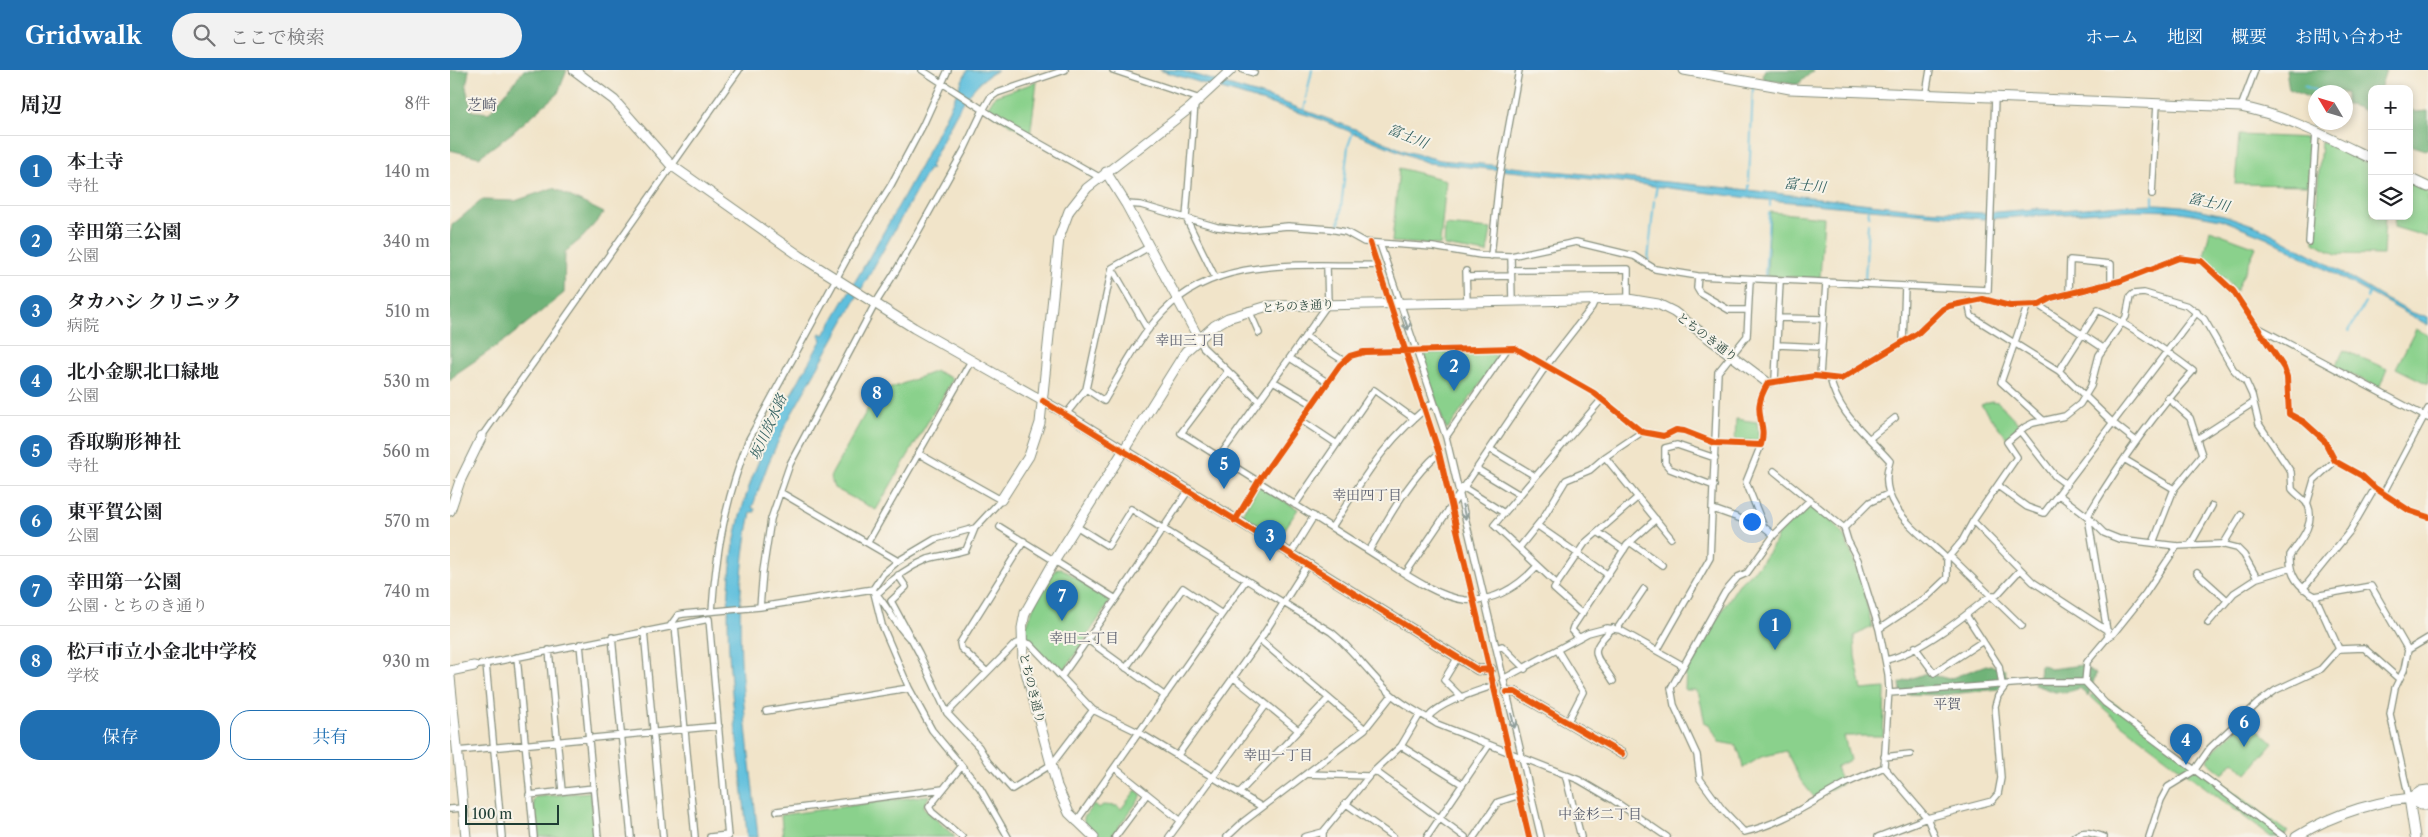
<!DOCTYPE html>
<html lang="ja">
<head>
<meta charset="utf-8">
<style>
	body { margin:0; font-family:"Libre Caslon Text","Noto Serif JP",serif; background:#f2f2f2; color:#202124 }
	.controls { position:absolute; right:15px; top:15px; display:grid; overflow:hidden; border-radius:10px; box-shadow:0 2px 8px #0003 }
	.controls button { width:45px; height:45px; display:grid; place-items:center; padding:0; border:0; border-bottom:1px solid #e0e0e0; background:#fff; color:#202124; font:25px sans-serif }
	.compass { position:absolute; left:1858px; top:15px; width:45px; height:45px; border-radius:50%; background:#fff; box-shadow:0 2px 8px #0003; rotate:308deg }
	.scale { position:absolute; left:15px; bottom:12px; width:94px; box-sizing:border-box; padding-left:5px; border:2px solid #1f3d34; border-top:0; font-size:14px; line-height:18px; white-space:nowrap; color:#1f3d34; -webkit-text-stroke:4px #f7f3e8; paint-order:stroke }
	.you { position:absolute; left:1301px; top:451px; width:18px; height:18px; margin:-12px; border:4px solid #fff; border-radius:50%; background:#1a73e8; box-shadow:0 0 0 8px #1a73e833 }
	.badge { display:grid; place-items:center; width:32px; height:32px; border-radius:50%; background:#1f6fb2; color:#fff; font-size:16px; font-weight:700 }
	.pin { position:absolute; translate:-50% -41px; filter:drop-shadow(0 1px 2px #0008) }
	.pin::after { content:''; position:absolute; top:26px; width:18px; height:15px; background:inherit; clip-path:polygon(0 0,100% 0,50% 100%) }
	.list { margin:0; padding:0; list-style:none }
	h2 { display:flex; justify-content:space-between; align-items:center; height:65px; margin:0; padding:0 20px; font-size:21px }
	h2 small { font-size:16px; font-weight:400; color:#757577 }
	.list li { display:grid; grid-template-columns:32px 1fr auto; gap:15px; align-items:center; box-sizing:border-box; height:70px; padding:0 20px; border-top:1px solid #e0e0e0 }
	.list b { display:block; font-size:19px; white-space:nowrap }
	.list p { margin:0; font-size:16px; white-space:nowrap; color:#757577 }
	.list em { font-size:16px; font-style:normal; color:#757577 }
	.actions { display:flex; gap:10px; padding:15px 20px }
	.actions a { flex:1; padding:11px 0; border:1px solid #1f6fb2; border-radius:20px; text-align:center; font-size:18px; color:#1f6fb2 }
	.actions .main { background:#1f6fb2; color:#fff }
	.icon { flex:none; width:28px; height:28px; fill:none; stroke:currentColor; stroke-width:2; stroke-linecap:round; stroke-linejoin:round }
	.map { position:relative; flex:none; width:1978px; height:767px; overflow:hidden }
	header { display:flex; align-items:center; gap:30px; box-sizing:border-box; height:70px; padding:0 25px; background:#1f6fb2; color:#fff }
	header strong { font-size:24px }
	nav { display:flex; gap:28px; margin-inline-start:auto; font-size:18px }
	.search { width:350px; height:45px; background:#f2f2f2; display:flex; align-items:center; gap:12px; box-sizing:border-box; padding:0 18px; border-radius:28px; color:#757577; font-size:19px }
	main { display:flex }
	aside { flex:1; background:#fff }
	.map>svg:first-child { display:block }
</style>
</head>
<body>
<header>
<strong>Gridwalk</strong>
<div class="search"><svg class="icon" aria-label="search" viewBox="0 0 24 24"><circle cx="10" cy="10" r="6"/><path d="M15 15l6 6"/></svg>ここで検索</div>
<nav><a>ホーム</a><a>地図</a><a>概要</a><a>お問い合わせ</a></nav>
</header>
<main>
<aside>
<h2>周辺<small>8件</small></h2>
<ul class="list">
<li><span class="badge">1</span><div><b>本土寺</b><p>寺社</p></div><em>140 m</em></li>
<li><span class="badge">2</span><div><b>幸田第三公園</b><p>公園</p></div><em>340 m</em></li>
<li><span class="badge">3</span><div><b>タカハシ クリニック</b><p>病院</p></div><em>510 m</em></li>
<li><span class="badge">4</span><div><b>北小金駅北口緑地</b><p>公園</p></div><em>530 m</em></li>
<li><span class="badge">5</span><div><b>香取駒形神社</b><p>寺社</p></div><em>560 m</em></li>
<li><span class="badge">6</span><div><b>東平賀公園</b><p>公園</p></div><em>570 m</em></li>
<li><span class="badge">7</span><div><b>幸田第一公園</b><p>公園 · とちのき通り</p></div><em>740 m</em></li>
<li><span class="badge">8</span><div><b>松戸市立小金北中学校</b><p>学校</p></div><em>930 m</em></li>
</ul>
<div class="actions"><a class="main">保存</a><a>共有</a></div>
</aside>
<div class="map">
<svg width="1978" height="767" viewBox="0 0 1978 767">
	<rect width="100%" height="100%" fill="#f7f3e8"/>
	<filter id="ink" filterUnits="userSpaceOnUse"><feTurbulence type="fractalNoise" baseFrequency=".02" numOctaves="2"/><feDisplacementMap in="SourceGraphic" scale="10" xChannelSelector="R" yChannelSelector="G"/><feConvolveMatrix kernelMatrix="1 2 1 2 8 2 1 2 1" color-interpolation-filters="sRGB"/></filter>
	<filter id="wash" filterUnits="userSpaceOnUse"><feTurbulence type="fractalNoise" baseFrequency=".0096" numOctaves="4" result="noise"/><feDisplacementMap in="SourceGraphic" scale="20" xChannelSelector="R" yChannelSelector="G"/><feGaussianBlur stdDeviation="1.12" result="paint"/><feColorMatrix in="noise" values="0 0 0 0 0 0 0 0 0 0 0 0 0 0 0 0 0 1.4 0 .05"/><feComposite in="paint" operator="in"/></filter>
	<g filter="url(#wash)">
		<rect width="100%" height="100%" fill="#f1e4c9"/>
		<path fill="#8ad18c" stroke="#548760" d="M587,12l-7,54 -44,-26 9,-14z
			M1789,65l72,3 -2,47 -74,-1z
			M1871,71l51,25v50h13l-2,39 -47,-1 -22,-12z
			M949,98l47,12 -6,65 -48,-3z
			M1959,112l19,9v46l-34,-10 1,-11h14z
			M1320,142l54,5 -4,61 -53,-2z
			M995,155l46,4 -4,24 -43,-7z
			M1760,160l46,17 -20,44 -9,-11 -24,-19z
			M1966,259l12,6v49l-32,-16z
			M1894,280l43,19 -8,19 -44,-22z
			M1042,282l4,5v4l-47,67 -3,1 -24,-69 3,-7z
			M486,301l17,8 -77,131 -42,-22 -4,-11 46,-83z
			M1541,331l7,1 22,23 -13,13 -26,-33z
			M1286,349l21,3 2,18 -24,1z
			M811,417l37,22 -19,29 -36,-21v-5l14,-23z
			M1361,435c9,7 20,14 27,23 16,20 28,73 34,99l-18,9 1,20 7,34 23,-2v6l-2,42h-39l6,24 -14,7 6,16 -27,15 -14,-17 -15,-30 -25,6 -18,11 -3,-14 -5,-9 -16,-3 -10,-18 -4,-1 -6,-28 -4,-5h-10l1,-23 47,-74 6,-9 20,-19 13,-18 6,-13z
			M611,498l50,32 -49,74 -39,-38 13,-36 20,-31z
			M1642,624l13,11 6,-4 177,131 -7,5h-10l-151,-114 -30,-27z
			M1797,649l26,24 -26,31 -14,-13 -10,13 -16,-13 7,-11z
			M686,720l5,4v3l-30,40h-10l-17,-14v-6l9,-12 6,3 4,-3 14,1 4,3z
			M139,722l2,2 4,43h-58l-4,-38 2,-2z
			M480,725l-7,12 32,30h-172l-2,-22z"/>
		<path fill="#6fb378" stroke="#477856" d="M0,0h19l-3,18 6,23 17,2 35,-43h43l-9,23 -46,40 -33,24 -29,-7z
			M1315,0h49l-17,15 -33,-6 -2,-4z
			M1836,0h100l-6,19h-8v29c-6,-7 -17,-13 -26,-13v-13h-30l-1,8 -26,-11z
			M1959,38l7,4 12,-1v38l-3,1 -16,-5z
			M103,118l51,25 -22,25 -17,14 -1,41 -57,46 -50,34 -7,8v-146l2,-10 30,-25 33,1z
			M1536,595l19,4 2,11 -8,9 -58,6 -40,-1 -1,-11 26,-10 23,6z
			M1590,595l7,1 3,3 32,-4 14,9 -8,23 -8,-9c-23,9 -25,3 -46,-3l1,-7 4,-2z"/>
		<path fill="#5fbfdd" stroke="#3f7e88" d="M517,0h31c-35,16 -50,63 -68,96l2,2 -4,2 -142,254 -18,40 -16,44 3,1v3h-4c-23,111 -4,214 7,325h-11c-8,-112 -37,-228 -2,-338 18,-59 47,-106 77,-160l-3,-4 1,-2 4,2c50,-87 103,-173 143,-265z
			M709,0h20l95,29 81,30 50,22 35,9 299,29 184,21 60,3 52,-4 26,1 59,-5 37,-1 25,2 42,9 37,13 55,29 71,43c10,4 19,11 29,14 5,2 8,1 12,3v8l-160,-87 -47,-19 -46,-8 -43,-1 -149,9 -226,-20 -135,-17 -194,-19 -114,-46z"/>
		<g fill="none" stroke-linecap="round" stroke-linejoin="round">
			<path stroke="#5fbfdd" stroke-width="2" d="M1854,16l11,4 -2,35
				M856,28l6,-28
				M853,42l3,-10
				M1299,111l4,-95
				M1299,122v-7
				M1205,127l2,-12
				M1320,136v-7
				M1418,136l1,10
				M1703,136v-10
				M889,155l9,-79 5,-14
				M1198,191l6,-60
				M1315,207l4,-64
				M1415,211l3,-58
				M1917,228l3,-6
				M1899,261l16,-28"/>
		</g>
	</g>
	<g filter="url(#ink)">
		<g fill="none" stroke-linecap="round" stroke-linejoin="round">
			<g stroke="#88907e" stroke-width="8">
				<path id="street" d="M472,0l80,52 97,55
					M663,0l87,29
					M793,0l11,3
					M1476,24l4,-24
					M745,33l-9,115 29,59
					M1791,37l14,-37
					M1702,124l5,-90
					M676,134l15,1 76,22 27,3 44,-4 42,3 16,3 18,10 69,5 48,8 30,1 65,-14 58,14 21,13 43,7 290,14 7,-193
					M1859,172l7,-110
					M920,173l69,210 90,384
					M930,174l66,193 95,400
					M1041,186l8,-76 20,-110
					M1061,186l1,45
					M662,198l36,62
					M1061,200l117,-1v30
					M1016,201l1,31
					M1248,206l-1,12 3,5 29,17h19
					M1017,207l44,-1
					M1619,223l1,-33 41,4v20
					M1518,231l3,15 88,55 54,52 23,18
					M1588,235l65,43
					M1577,237l-26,75 43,39
					M799,240l10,23
					M1329,248l44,1
					M1809,258l169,90
					M855,266l39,25
					M749,269l4,8 56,54
					M1453,272l2,-56
					M1328,275l43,2
					M840,288l37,24
					M778,301l-47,62c61,38 122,77 183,115 27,16 70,49 101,52 29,2 53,-13 72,-34
					M1609,301l39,-61c34,16 65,38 95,61 -39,43 -73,91 -103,141l-2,5 20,120 -21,25 -2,20 20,21 179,134
					M1370,306l6,-93
					M1380,308c9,38 36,55 60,83 -16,44 30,71 57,98v19l-20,19 -48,32
					M1325,310l5,-99
					M823,311l39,23
					M636,319l18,12c18,-30 35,-64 59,-89 55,-58 141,-45 214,-47
					M1718,328l22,20 12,37 -28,34
					M616,344l20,-25 26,-121 37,-21
					M851,350l36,24
					M1570,361l35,45 12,9
					M1192,362l-37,25 66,81
					M32,366l257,-366
					M996,367l62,-89
					M1420,368l25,-20
					M1747,369l56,-36
					M1311,375l-15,37 18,45 10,8 -27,38 -9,4 -13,15 -54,96 3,17 23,50 3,24 22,30 22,23c38,-8 67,-30 101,-48 12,-6 26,-11 39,-17
					M1040,379l45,27
					M469,384l82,46 -26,28 -40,11 -37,22 -15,13 -10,15 9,36 27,63 23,42 48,58 28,49
					M769,387l109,-153 -1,-38
					M1674,389l50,30 -21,54
					M1027,399l43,26
					M1324,401l70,57 4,13 10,19 5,18 16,51 9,45 1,15 -5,78 43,51 8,19
					M1264,416l-44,-17 -5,-6v-15l12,-3 38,13
					M1548,416l29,21 17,6 153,-201
					M1013,417l41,26
					M330,422l118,69
					M1934,422l44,-83
					M1609,425l29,22 16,16 15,6 58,7 44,-2 16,4 7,7 13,23 -23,15 -26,30
					M1857,434l7,-24 21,-19
					M845,435l79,-115 39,28
					M1263,439l51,18
					M785,451l23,-39 82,-117 10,-9 14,-4 151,-4 79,45 48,39 22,4 12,-6 8,1 31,12 46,2c7,-25 -12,-31 7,-62l47,-7 26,3 77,-46 25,-24 6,-3 34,-7 27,7 28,-1 13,-7 69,-17 59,-23 22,3 32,30 51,77 3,9 2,37 15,8 20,18 11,21 27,15 13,12 35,23 18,6
					M1523,451l60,61 75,49
					M626,456l32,20 23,-37 200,123c22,17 39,43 60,62 13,12 31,20 46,30l142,56 34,20 54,37
					M1088,456l69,48
					M550,457l116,72
					M882,457c32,-49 53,-88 102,-125
					M1394,458l26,-26 18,-8
					M1148,462l26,18
					M1324,465l36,-35
					M418,472l103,-181
					M1181,473l31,22
					M1740,475l22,-39
					M1773,475l18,-30
					M1069,478l24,-30 23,-38 24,-10 15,-13
					M919,481c21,-35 39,-71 70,-98
					M840,485l24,-39
					M1500,486l72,70
					M1497,489l15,-18 11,-20 44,-64 -10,-15 18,-15 8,-4 32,-7 15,-12 11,-18 8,-31 27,-38 4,-20 3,-3 11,-1 44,13 16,13 29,50 13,13 6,13 7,29 32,48 1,17c4,5 13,11 16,16 8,19 -9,37 -18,50 -1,20 8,32 25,41l56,-10 37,64 -4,20 -9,18 -5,26 19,84
					M956,503l140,-207 46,-59 3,-7
					M1747,503l30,27
					M448,505l8,12 -15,14 28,52 28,60 32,34 9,15 24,27 40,-25 41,-54
					M1807,508l34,-10
					M1107,514l28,-41 53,-46
					M1853,519l47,-58 25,-43
					M425,522c13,15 20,32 34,46
					M427,524c15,-15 31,-27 51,-35 13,-4 26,-5 38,-9l9,-22
					M1865,526l24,53
					M310,537l3,-36 8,-52 19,-55 85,-160 21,-33 68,-121 19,-40 7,-12 7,-5 68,-23
					M262,541c4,-61 14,-112 36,-170l113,-208 30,-48 32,-60 25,-55
					M1132,544l-28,-25 3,-5 -63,-59 108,-126
					M1516,545l33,51 3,19
					M225,555l20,212
					M220,556l8,-11 5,-1 77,-7 113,-18
					M1163,558c-29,27 -15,27 0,53
					M1167,559l27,-40
					M194,561l19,206
					M162,567l19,200
					M1658,567l5,-3 32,-40 32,-48
					M1129,568l-7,-8 1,-3 54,-82 29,-26
					M638,570l77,56
					M810,570l105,89
					M130,574l18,193
					M1465,577l19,26 49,-32
					M1046,578l6,-2 23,23
					M99,580l13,141
					M1958,580l20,-12
					M1108,581l25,41 -16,31
					M1207,581l53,-93 8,-186 29,-36 3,-56
					M67,587l17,180
					M1008,587l-14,23 18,18
					M1436,590c33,-7 79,-44 105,-65h6l23,-25
					M36,594l16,173
					M24,596l235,-47 19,218
					M676,598l57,-80 39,26
					M537,602l-26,-24 -1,-5 64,-102
					M612,606l54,-77 72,-108
					M783,607l65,53
					M1053,609l85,-46 19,-5 13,2 62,35
					M1439,623l149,-11h47
					M316,641l143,-23
					M497,643l68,-69 7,-2 8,2 63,66 47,23 122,74
					M978,648c9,-15 50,-27 67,-33
					M951,676l61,38
					M7,681l262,-25
					M728,685l82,-115 47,-74
					M1434,687l26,-3
					M511,697l-32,40 3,5 30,25
					M665,698l66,53
					M925,701l90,66
					M856,704l63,2
					M1115,704l16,63
					M790,722l88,-93
					M79,725l65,-7
					M895,733l48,34
					M0,739l13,-1
					M327,741l166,-22
					M626,752l170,-242
					M260,767l18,-2
					M665,767l32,-43
					M719,767l97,-132
					M777,767l16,-15 122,-93 27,-34
					M854,767l19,-5
					M873,767v-5l47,-57 31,-29 19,-32
					M977,767l62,-92
					M1024,767l24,-35 22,-7
					M1428,767l49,-19 65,-17 6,-7 3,-16 -6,-72 3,-10 8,-11
					M1624,767c10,-8 18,-4 30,0
					M1699,767l12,-37 7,-13 26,-16 16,-23 48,-45 18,-13 45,-21 18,-20 25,-1 35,31"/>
			</g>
			<g stroke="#88907e" stroke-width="11">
				<path id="secondary" d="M124,0l40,30 57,65 129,91 114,72 152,86 412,256 13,-1
					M1234,0l106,19 451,18c47,9 88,31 131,52
					M656,102l20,32 73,135
					M1959,108l19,9
					M551,430l28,-44 11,-33 19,-185 10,-27 18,-23 103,-80 41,-38
					M0,441l10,-30 22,-45
					M0,601l24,-5
					M0,607l16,160
					M1057,622h8l107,62
					M1962,727l9,-6 7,-1
					M1959,728l6,39
					M1960,729l11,6h7
					M644,767l-25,-24 -12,-27 -34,-125 -1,-33 3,-15 30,-53 131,-209 28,-25 14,-8 40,-12 360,-7 30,5 16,8 94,71
					M1846,767c38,-24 87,-39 132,-40"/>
			</g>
			<use href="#street" stroke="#fff" stroke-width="5.5"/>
			<use href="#secondary" stroke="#fff" stroke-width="9"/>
			<g stroke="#f7f3e8" stroke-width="9">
				<path id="cycleway" d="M920,173l69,210 90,384
					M593,331l435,269 13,-1
					M785,451l23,-39 82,-117 10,-9 14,-4 151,-4 79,45 48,39 22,4 12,-6 8,1 31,12 46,2c7,-25 -12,-31 7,-62l47,-7 26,3 77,-46 25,-24 6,-3 34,-7 27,7 28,-1 13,-7 69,-17 59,-23 22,3 32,30 51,77 3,9 2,37 15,8 20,18 11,21 27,15 13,12 35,23 18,6
					M1057,622h8l107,62"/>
			</g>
			<use href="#cycleway" stroke="#e8590c" stroke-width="6"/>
		</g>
		<defs><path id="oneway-shaft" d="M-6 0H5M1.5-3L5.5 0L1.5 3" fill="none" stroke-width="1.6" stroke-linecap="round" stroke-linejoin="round" transform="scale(1.25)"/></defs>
		<g stroke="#8f9e9a">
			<use href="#oneway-shaft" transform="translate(956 253) rotate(71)"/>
			<use href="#oneway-shaft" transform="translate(1014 442) rotate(77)"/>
			<use href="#oneway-shaft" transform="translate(1063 651) rotate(77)"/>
		</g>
	</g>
	<g text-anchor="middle" stroke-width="4" stroke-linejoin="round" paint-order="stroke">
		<g font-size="12" fill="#1f3d34" stroke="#f7f3e8">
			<text transform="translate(848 236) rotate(-3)" y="4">とちのき通り</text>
			<text transform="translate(1257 267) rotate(37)" y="4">とちのき通り</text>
			<text transform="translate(582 618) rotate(76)" y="4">とちのき通り</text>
		</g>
		<g font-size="14" font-style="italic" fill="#2f5e5e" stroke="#f7f3e8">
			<text transform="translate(958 66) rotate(22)" y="5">富士川</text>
			<text transform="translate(1355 115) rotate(6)" y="5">富士川</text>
			<text transform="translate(1759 132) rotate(13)" y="5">富士川</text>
			<text transform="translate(318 357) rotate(-66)" y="5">坂川放水路</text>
		</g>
		<g font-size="14" fill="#575b6b" stroke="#f7f3e8">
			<text x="740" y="275">幸田三丁目</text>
			<text x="917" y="430">幸田四丁目</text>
			<text x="634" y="573">幸田二丁目</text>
			<text x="1497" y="639">平賀</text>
			<text x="828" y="690">幸田一丁目</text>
			<text x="1150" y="749">中金杉二丁目</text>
		</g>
		<g font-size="15" fill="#575b6b" stroke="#f7f3e8">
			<text x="32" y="40">芝崎</text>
		</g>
	</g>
</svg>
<div class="controls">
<button>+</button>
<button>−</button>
<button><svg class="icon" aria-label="layers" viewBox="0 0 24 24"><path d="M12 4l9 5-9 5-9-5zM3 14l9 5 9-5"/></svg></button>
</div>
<svg class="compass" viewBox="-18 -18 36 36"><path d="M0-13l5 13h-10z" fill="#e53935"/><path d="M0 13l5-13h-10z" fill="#757577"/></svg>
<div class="scale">100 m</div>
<div class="you"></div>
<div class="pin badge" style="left:1325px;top:580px">1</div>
<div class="pin badge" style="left:1004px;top:321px">2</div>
<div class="pin badge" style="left:820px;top:491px">3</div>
<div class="pin badge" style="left:1736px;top:695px">4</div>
<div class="pin badge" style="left:774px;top:419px">5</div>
<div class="pin badge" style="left:1794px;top:677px">6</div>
<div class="pin badge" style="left:612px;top:551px">7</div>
<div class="pin badge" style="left:427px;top:348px">8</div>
</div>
</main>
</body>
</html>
